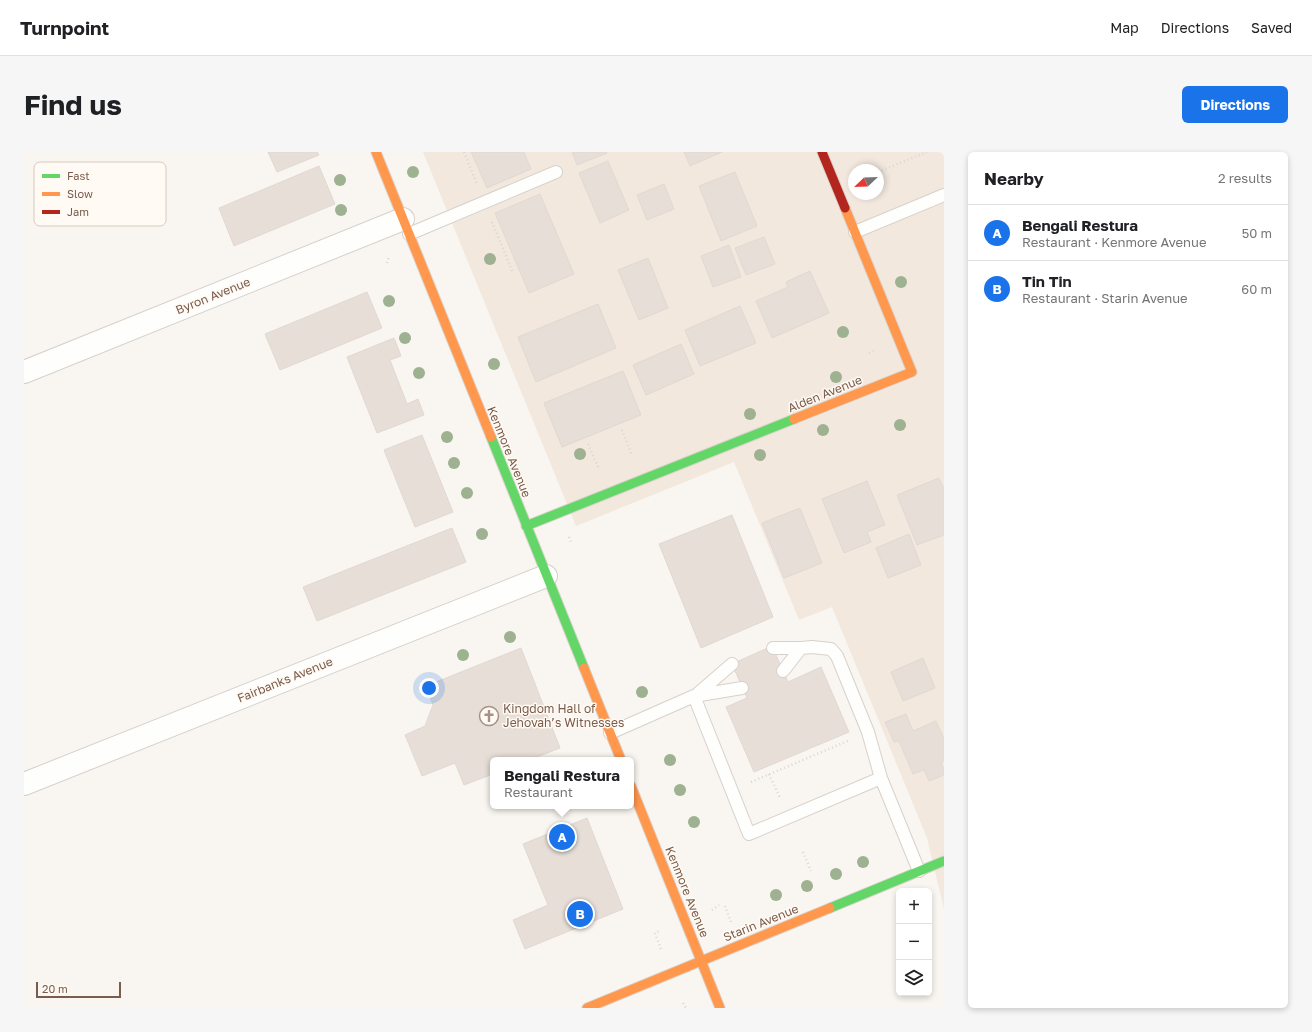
<!DOCTYPE html>
<html lang="en">
<head>
<meta charset="utf-8">
<style>
	body { margin:0; font-family:"Golos Text",sans-serif; background:#f6f6f6; color:#202124 }
	.controls { position:absolute; right:12px; bottom:12px; display:grid; overflow:hidden; border-radius:6px; box-shadow:0 2px 6px #0003 }
	.controls button { width:36px; height:36px; display:grid; place-items:center; padding:0; border:0; border-bottom:1px solid #e0e0e0; background:#fff; color:#202124; font:20px sans-serif }
	.compass { position:absolute; left:824px; top:12px; width:36px; height:36px; border-radius:50%; background:#fff; box-shadow:0 2px 6px #0003; rotate:247deg }
	.scale { position:absolute; left:12px; bottom:10px; width:85px; box-sizing:border-box; padding-left:4px; border:2px solid #7a5c4d; border-top:0; font-size:11px; line-height:14px; white-space:nowrap; color:#7a5c4d; -webkit-text-stroke:3px #fffaf3; paint-order:stroke }
	.you { position:absolute; left:405px; top:536px; width:14px; height:14px; margin:-10px; border:3px solid #fff; border-radius:50%; background:#1a73e8; box-shadow:0 0 0 6px #1a73e833 }
	.badge { display:grid; place-items:center; width:26px; height:26px; border-radius:50%; background:#1a73e8; color:#fff; font-size:13px; font-weight:700 }
	.pin { position:absolute; translate:-50% -50%; border:2px solid #fff; box-shadow:0 1px 4px #0006 }
	.popup { position:absolute; left:466px; top:605px; width:144px; height:52px; box-sizing:border-box; display:grid; place-content:center; border-radius:6px; background:#fff; filter:drop-shadow(0 1px 3px #0005); font-size:13px; white-space:nowrap; color:#757577 }
	.popup b { font-size:15px; color:#202124 }
	.popup::after { content:''; position:absolute; left:50%; top:100%; margin-left:-8px; border:8px solid transparent; border-top-color:#fff }
	.list { margin:0; padding:0; list-style:none }
	h2 { display:flex; justify-content:space-between; align-items:center; height:52px; margin:0; padding:0 16px; font-size:17px }
	h2 small { font-size:13px; font-weight:400; color:#757577 }
	.list li { display:grid; grid-template-columns:26px 1fr auto; gap:12px; align-items:center; box-sizing:border-box; height:56px; padding:0 16px; border-top:1px solid #e0e0e0 }
	.list b { display:block; font-size:15px; white-space:nowrap }
	.list p { margin:0; font-size:13px; white-space:nowrap; color:#757577 }
	.list em { font-size:13px; font-style:normal; color:#757577 }
	.icon { flex:none; width:22px; height:22px; fill:none; stroke:currentColor; stroke-width:2; stroke-linecap:round; stroke-linejoin:round }
	.map { position:relative; flex:none; width:920px; height:856px; overflow:hidden; border-radius:6px }
	header { display:flex; align-items:center; gap:24px; box-sizing:border-box; height:56px; padding:0 20px; background:#fff; border-bottom:1px solid #e0e0e0 }
	header strong { font-size:19px }
	nav { display:flex; gap:22px; margin-inline-start:auto; font-size:14px }
	.intro { display:flex; align-items:center; justify-content:space-between; box-sizing:border-box; height:96px; padding:0 24px }
	h1 { margin:0; font-size:28px }
	.button { padding:10px 18px; border-radius:6px; background:#1a73e8; color:#fff; font-size:14px; font-weight:700 }
	main { display:flex; gap:24px; padding:0 24px }
	aside { flex:1; background:#fff; border-radius:6px; box-shadow:0 2px 6px #0003 }
	.map>svg:first-child { display:block }
</style>
</head>
<body>
<header>
<strong>Turnpoint</strong>
<nav><a>Map</a><a>Directions</a><a>Saved</a></nav>
</header>
<div class="intro"><h1>Find us</h1><a class="button">Directions</a></div>
<main>
<div class="map">
<svg width="920" height="856" viewBox="0 0 920 856">
	<rect width="100%" height="100%" fill="#f9f5f0"/>
	<path fill="#f2e8de" fill-rule="evenodd" d="M399,0h521v757l-17,-71 -95,-231 -33,13 -65,-158 -158,64zM830,18h24v24h-24z"/>
	<path fill="#e6ded7" stroke="#e2d8d2" d="M244,0h49l2,3 -42,17z
		M447,0h53l7,17 -44,19z
		M548,0h34l1,1 -30,12z
		M660,0h38l-32,14z
		M584,9l21,49 -29,13 -21,-50z
		M295,14l16,38 -101,42 -15,-38z
		M711,20l22,54 -36,15 -22,-55z
		M640,32l10,25 -27,11 -10,-25z
		M516,42l34,80 -45,19 -34,-80z
		M740,85l11,27 -29,11 -11,-27z
		M705,93l12,32 -28,10 -12,-31z
		M624,106l20,50 -29,12 -21,-50z
		M786,119l19,42 -57,25 -16,-37 32,-14 -2,-5z
		M343,140l15,36 -102,42 -15,-36z
		M574,152l18,44 -80,34 -18,-45z
		M716,154l16,37 -56,23 -15,-36z
		M370,186l7,18 -11,4 17,44 11,-5 6,16 -47,18 -30,-76z
		M657,192l13,30 -48,21 -13,-30z
		M599,219l18,44 -79,32 -18,-44z
		M398,283l31,77 -38,15 -31,-77z
		M915,326l5,11v46l-27,10 -20,-50z
		M843,329l18,44 -18,7 4,10 -27,11 -22,-54z
		M776,356l22,55 -38,15 -22,-55z
		M708,363l41,102 -72,31 -42,-104z
		M428,376l14,34 -149,59 -14,-34z
		M885,382l12,31 -33,13 -12,-30z
		M748,494l16,36 33,-15 28,65 -95,40 -28,-65 21,-9 -15,-34z
		M497,496l39,100 -31,12h-36v14l-29,11 -9,-22 -33,13 -17,-41 20,-9 8,-21 -7,-19z
		M899,506l12,30 -32,13 -12,-29z
		M882,562l7,17 23,-10 8,18v22l-3,2 3,6v6l-15,6 -5,-11 -11,4 -14,-33 -5,1 -9,-20z
		M563,666l36,91 -98,40 -12,-29 35,-15 -25,-61z"/>
	<g fill="none" stroke-linecap="round" stroke-linejoin="round">
		<g stroke="#d7d1cb" stroke-width="14">
			<path id="lane" d="M831,80l89,-37
				M385,82l147,-62
				M749,496h28l11,-1 19,2 6,7 31,76 13,46 38,93
				M759,519l18,-23
				M670,544l55,138 132,-56
				M671,544l37,-32
				M586,581l84,-37 48,-8"/>
		</g>
		<g stroke="#d7d1cb" stroke-width="24">
			<path id="street" d="M0,220l379,-153
				M0,632l522,-208"/>
		</g>
		<g stroke="#d9d2cb" stroke-width="11">
			<path id="fast" d="M467,285l93,231
				M502,374l268,-107
				M806,756l114,-47"/>
		</g>
		<g stroke="#d9d2cb" stroke-width="11">
			<path id="slow" d="M352,0l115,285
				M770,267l118,-47 -67,-164
				M560,516l37,92
				M607,634l89,222
				M563,856l243,-100"/>
		</g>
		<g stroke="#d9d2cb" stroke-width="11">
			<path id="jam" d="M798,0l23,56"/>
		</g>
		<path stroke="#dcd5d0" stroke-width="2.5" stroke-dasharray="1 3" stroke-linecap="butt" d="M440,0l13,32
			M854,20l49,-20
			M468,70l21,51
			M363,111l2,-7
			M845,201l7,-3
			M598,278l10,25
			M564,292l11,25
			M545,385l3,7
			M745,622l11,24
			M727,630l99,-42
			M779,700l8,19
			M701,754l6,16
			M688,758l7,-5
			M637,797l-6,-16 6,-3
			M659,851l3,5"/>
		<use href="#lane" stroke="#fefefd" stroke-width="12"/>
		<use href="#street" stroke="#fefefd" stroke-width="22"/>
		<use href="#fast" stroke="#63d668" stroke-width="9"/>
		<use href="#slow" stroke="#ff974d" stroke-width="9"/>
		<use href="#jam" stroke="#b3261e" stroke-width="9"/>
	</g>
	<g fill="#9eb190">
		<circle cx="389" cy="20" r="6"/>
		<circle cx="316" cy="28" r="6"/>
		<circle cx="317" cy="58" r="6"/>
		<circle cx="466" cy="107" r="6"/>
		<circle cx="877" cy="130" r="6"/>
		<circle cx="365" cy="149" r="6"/>
		<circle cx="819" cy="180" r="6"/>
		<circle cx="381" cy="186" r="6"/>
		<circle cx="470" cy="212" r="6"/>
		<circle cx="395" cy="221" r="6"/>
		<circle cx="812" cy="225" r="6"/>
		<circle cx="726" cy="262" r="6"/>
		<circle cx="876" cy="273" r="6"/>
		<circle cx="799" cy="278" r="6"/>
		<circle cx="423" cy="285" r="6"/>
		<circle cx="556" cy="302" r="6"/>
		<circle cx="736" cy="303" r="6"/>
		<circle cx="430" cy="311" r="6"/>
		<circle cx="443" cy="341" r="6"/>
		<circle cx="458" cy="382" r="6"/>
		<circle cx="486" cy="485" r="6"/>
		<circle cx="439" cy="503" r="6"/>
		<circle cx="618" cy="540" r="6"/>
		<circle cx="646" cy="608" r="6"/>
		<circle cx="656" cy="638" r="6"/>
		<circle cx="670" cy="670" r="6"/>
		<circle cx="839" cy="710" r="6"/>
		<circle cx="812" cy="722" r="6"/>
		<circle cx="783" cy="734" r="6"/>
		<circle cx="752" cy="743" r="6"/>
	</g>
	<defs>
		<g id="church-ring" transform="scale(1)"><circle r="9.5" fill="#fffaf3" stroke="#a69286" stroke-width="1.5"/><path d="M-1.2-6h2.4v3.5h3.3v2.4h-3.3V6h-2.4V-.1h-3.3v-2.4h3.3Z" fill="#a69286"/></g>
	</defs>
	<g fill-rule="evenodd">
		<use href="#church-ring" x="465" y="564"/>
	</g>
	<g text-anchor="middle" stroke-width="3" stroke-linejoin="round" paint-order="stroke">
		<g font-size="12" fill="#7a5c4d" stroke="#fffaf3">
			<text transform="translate(189 144) rotate(-22)" y="4">Byron Avenue</text>
			<text transform="translate(801 242) rotate(-22)" y="4">Alden Avenue</text>
			<text transform="translate(485 300) rotate(68)" y="4">Kenmore Avenue</text>
			<text transform="translate(261 528) rotate(-22)" y="4">Fairbanks Avenue</text>
			<text transform="translate(663 740) rotate(68)" y="4">Kenmore Avenue</text>
			<text transform="translate(737 771) rotate(-22)" y="4">Starin Avenue</text>
		</g>
		<g font-size="12" fill="#7a5c4d" stroke="#fffaf3" text-anchor="start">
			<text x="479" y="561">Kingdom Hall of<tspan x="479" dy="14">Jehovah’s Witnesses</tspan></text>
		</g>
	</g>
	<rect x="10" y="10" width="132" height="64" rx="6" fill="#fffaf3" stroke="#d7cbc1" stroke-width="1"/>
	<rect x="18" y="22" width="18" height="4" fill="#63d668"/>
	<rect x="18" y="40" width="18" height="4" fill="#ff974d"/>
	<rect x="18" y="58" width="18" height="4" fill="#b3261e"/>
	<g font-size="11" fill="#7a5c4d">
		<text x="43" y="28">Fast</text>
		<text x="43" y="46">Slow</text>
		<text x="43" y="64">Jam</text>
	</g>
</svg>
<div class="controls">
<button>+</button>
<button>−</button>
<button><svg class="icon" aria-label="layers" viewBox="0 0 24 24"><path d="M12 4l9 5-9 5-9-5zM3 14l9 5 9-5"/></svg></button>
</div>
<svg class="compass" viewBox="-18 -18 36 36"><path d="M0-13l5 13h-10z" fill="#e53935"/><path d="M0 13l5-13h-10z" fill="#757577"/></svg>
<div class="scale">20 m</div>
<div class="you"></div>
<div class="pin badge" style="left:538px;top:685px">A</div>
<div class="popup"><b>Bengali Restura</b>Restaurant</div>
<div class="pin badge" style="left:556px;top:762px">B</div>
</div>
<aside>
<h2>Nearby<small>2 results</small></h2>
<ul class="list">
<li><span class="badge">A</span><div><b>Bengali Restura</b><p>Restaurant · Kenmore Avenue</p></div><em>50 m</em></li>
<li><span class="badge">B</span><div><b>Tin Tin</b><p>Restaurant · Starin Avenue</p></div><em>60 m</em></li>
</ul>
</aside>
</main>
</body>
</html>
